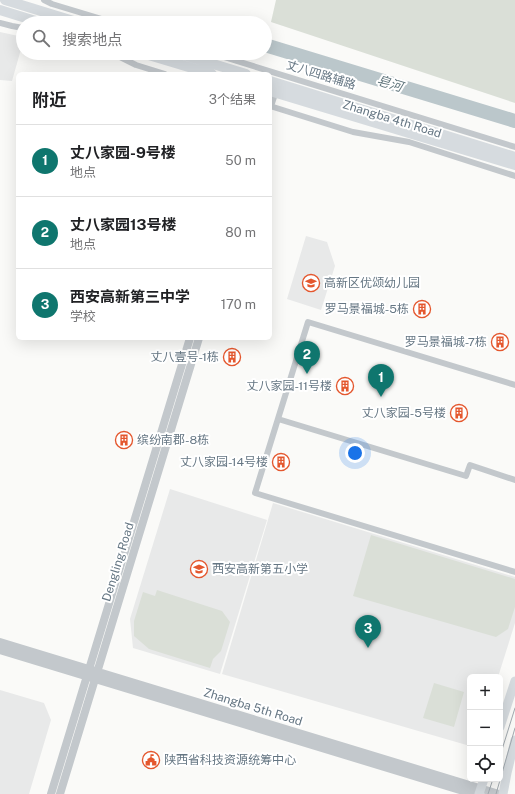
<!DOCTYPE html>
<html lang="zh">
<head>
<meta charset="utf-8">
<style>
	body { margin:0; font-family:"Public Sans","Noto Sans SC",sans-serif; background:#f6f6f6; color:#202124 }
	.controls { position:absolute; right:12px; bottom:12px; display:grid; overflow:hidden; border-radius:6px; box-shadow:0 4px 16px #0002 }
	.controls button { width:36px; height:36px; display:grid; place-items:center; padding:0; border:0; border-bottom:1px solid #e0e0e0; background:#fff; color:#202124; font:20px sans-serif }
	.you { position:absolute; left:355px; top:453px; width:14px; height:14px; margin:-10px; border:3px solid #fff; border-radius:50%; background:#1a73e8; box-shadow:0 0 0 6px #1a73e833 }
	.badge { display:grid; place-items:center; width:26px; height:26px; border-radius:50%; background:#0f766e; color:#fff; font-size:13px; font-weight:700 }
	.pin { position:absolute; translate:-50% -33px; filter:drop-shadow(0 1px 2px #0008) }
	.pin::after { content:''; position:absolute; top:21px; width:14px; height:12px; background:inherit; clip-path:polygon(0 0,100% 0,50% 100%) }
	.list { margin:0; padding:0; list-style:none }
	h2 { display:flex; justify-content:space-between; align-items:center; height:52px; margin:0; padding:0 16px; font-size:17px }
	h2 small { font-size:13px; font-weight:400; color:#757577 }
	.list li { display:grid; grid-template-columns:26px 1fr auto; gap:12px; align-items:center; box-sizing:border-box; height:72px; padding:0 16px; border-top:1px solid #e0e0e0 }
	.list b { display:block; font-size:15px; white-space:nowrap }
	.list p { margin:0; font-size:13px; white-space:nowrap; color:#757577 }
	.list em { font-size:13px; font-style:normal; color:#757577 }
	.icon { flex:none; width:22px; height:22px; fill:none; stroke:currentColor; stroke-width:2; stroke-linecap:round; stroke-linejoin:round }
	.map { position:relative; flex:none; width:515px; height:794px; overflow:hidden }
	.search { position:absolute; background:#fff; box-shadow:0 4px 16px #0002; left:16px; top:16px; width:256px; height:44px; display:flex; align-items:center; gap:10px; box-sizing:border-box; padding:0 14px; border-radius:22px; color:#757577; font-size:15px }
	.panel { position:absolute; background:#fff; box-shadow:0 4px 16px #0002; left:16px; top:72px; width:256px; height:268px; border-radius:6px }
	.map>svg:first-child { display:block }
</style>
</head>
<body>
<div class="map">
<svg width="515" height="794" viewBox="0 0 515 794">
	<rect width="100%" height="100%" fill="#fafaf8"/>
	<path fill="#e8e9e9" d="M0,32l23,5v5l-11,39 -12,-1z
		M306,236l21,6 8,24 -14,44 -34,-11z
		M170,489l97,31 -47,154 -87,-26 -3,-29z
		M273,503l242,74v46l-17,54h-28v69l-248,-72z
		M0,690l44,13 7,17 -22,74h-29z"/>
	<path fill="#dadfd7" d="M276,0h239v103l-244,-81z
		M371,535l144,44v28l-7,22 -12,8 -143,-41z
		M157,590l65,21 8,11 -9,29 -8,8 -3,9 -61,-19 -15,-13v-15l9,-29 12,4z
		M434,683l30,9 -10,35 -31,-9z"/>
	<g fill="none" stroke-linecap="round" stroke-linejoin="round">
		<path stroke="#bbc7cb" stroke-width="14" d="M265,45l250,76"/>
		<path stroke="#c3c8cc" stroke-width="6" d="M44,0l8,4 63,19
			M0,23l12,3 11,2
			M110,53l6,2 20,10 29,9
			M211,53l304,94
			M270,106l83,26 56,10 106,34
			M515,385l-207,-63 -53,171 260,79
			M278,419l188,57 4,-11 45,15"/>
		<path stroke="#c3c8cc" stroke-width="8" d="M270,106l6,-18
			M0,642l499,152
			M0,650l473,144
			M51,794l139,-456
			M60,794l139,-456"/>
		<path stroke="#d6dbdf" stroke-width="9" d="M500,727l15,-46
			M479,794l5,-15
			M503,794l4,-21 8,-33"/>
		<path stroke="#d6dbdf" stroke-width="10" d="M5,0l75,23
			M0,10l42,13
			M142,53l70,21
			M177,53l69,21
			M270,81l245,76
			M270,91l245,74"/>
		<path stroke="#a2aab0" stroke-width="1" d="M500,756l15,-48
			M488,794l5,-15
			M496,794l19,-66"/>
	</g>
	<defs>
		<g id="school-ring" transform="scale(0.9)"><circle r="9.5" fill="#fff" stroke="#e4572e" stroke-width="1.5"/><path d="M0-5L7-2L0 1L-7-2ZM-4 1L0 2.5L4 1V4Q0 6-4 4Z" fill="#e4572e"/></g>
		<g id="building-ring" transform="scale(0.9)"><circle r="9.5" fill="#fff" stroke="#e4572e" stroke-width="1.5"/><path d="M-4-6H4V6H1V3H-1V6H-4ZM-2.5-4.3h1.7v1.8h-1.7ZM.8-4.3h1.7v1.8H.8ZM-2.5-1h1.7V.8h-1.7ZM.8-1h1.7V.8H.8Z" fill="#e4572e"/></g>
		<g id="civic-ring" transform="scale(0.9)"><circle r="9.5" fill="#fff" stroke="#e4572e" stroke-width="1.5"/><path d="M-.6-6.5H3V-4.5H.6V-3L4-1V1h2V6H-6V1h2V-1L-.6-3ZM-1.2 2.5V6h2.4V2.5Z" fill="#e4572e"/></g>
	</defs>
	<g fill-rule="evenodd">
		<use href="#school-ring" x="311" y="283"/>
		<use href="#building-ring" x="422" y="309"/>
		<use href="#building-ring" x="500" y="342"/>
		<use href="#building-ring" x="232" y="357"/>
		<use href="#building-ring" x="345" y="386"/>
		<use href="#building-ring" x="459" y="413"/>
		<use href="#building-ring" x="124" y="440"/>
		<use href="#building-ring" x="281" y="462"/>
		<use href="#school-ring" x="199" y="569"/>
		<use href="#civic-ring" x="151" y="760"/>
	</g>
	<g text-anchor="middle" stroke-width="4" stroke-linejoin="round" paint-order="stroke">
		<g font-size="12" fill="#657683" stroke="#fff">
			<text transform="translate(321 75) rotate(17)" y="4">丈八四路辅路</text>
			<text transform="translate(392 119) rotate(17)" y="4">Zhangba 4th Road</text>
			<text transform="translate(118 562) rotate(-73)" y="4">Dengling Road</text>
			<text transform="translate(253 707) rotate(17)" y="4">Zhangba 5th Road</text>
		</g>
		<g font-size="12" fill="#657683" stroke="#fff" text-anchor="end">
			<text x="324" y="287" text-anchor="start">高新区优颂幼儿园</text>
			<text x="409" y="313">罗马景福城-5栋</text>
			<text x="487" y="346">罗马景福城-7栋</text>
			<text x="219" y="361">丈八壹号-1栋</text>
			<text x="332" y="390">丈八家园-11号楼</text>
			<text x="446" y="417">丈八家园-5号楼</text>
			<text x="137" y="444" text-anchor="start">缤纷南郡-8栋</text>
			<text x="268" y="466">丈八家园-14号楼</text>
			<text x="212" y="573" text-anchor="start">西安高新第五小学</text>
			<text x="164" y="764" text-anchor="start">陕西省科技资源统筹中心</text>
		</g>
		<g font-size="13" font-style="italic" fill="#60757c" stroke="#fff">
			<text transform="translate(390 83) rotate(17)" y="5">皂河</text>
		</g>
	</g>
</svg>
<div class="controls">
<button>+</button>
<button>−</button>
<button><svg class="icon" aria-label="locate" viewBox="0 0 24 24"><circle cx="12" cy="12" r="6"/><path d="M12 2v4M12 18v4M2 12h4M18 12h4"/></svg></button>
</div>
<div class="you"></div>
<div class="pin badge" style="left:381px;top:397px">1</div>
<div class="pin badge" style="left:307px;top:374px">2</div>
<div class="pin badge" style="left:368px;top:648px">3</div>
<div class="search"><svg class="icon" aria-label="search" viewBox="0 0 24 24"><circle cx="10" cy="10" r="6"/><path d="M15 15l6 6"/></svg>搜索地点</div>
<section class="panel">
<h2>附近<small>3个结果</small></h2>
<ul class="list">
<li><span class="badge">1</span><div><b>丈八家园-9号楼</b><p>地点</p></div><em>50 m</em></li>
<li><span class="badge">2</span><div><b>丈八家园13号楼</b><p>地点</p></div><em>80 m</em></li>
<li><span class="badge">3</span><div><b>西安高新第三中学</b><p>学校</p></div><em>170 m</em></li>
</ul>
</section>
</div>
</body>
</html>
